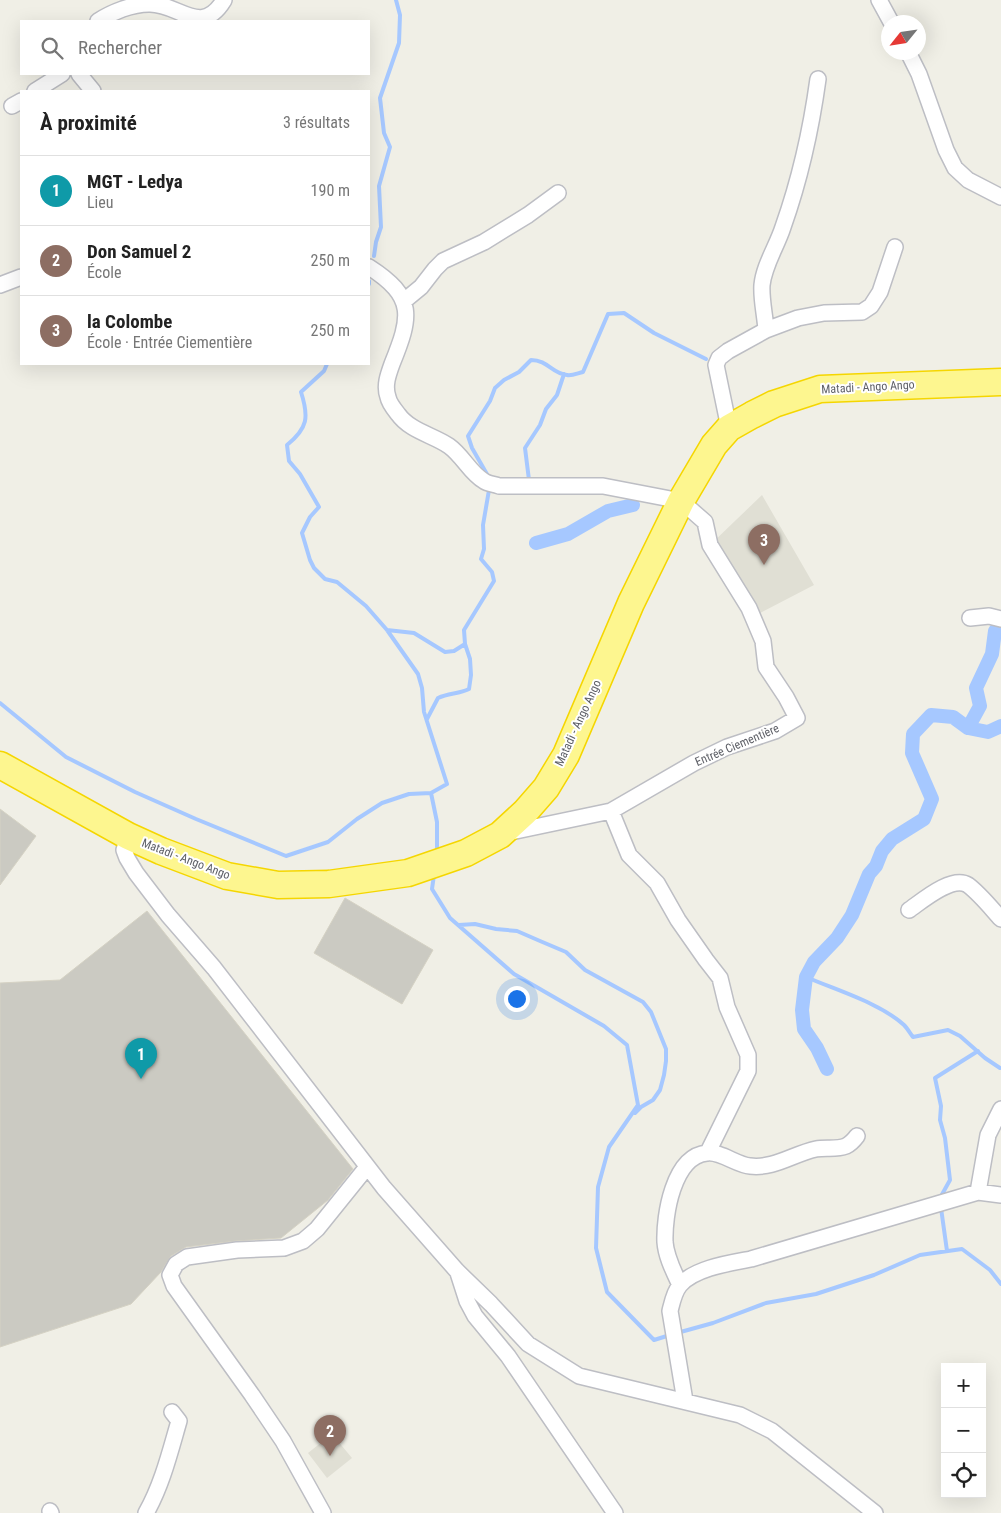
<!DOCTYPE html>
<html lang="fr">
<head>
<meta charset="utf-8">
<style>
	body { margin:0; font-family:"Roboto Condensed",sans-serif; background:#f2f2f2; color:#222 }
	.controls { position:absolute; right:15px; bottom:15px; display:grid; overflow:hidden; border-radius:0px; box-shadow:0 5px 20px #0002 }
	.controls button { width:45px; height:45px; display:grid; place-items:center; padding:0; border:0; border-bottom:1px solid #e0e0e0; background:#fff; color:#222; font:25px sans-serif }
	.compass { position:absolute; left:881px; top:15px; width:45px; height:45px; border-radius:50%; background:#fff; box-shadow:0 5px 20px #0002; rotate:240deg }
	.you { position:absolute; left:516px; top:998px; width:18px; height:18px; margin:-12px; border:4px solid #fff; border-radius:50%; background:#1a73e8; box-shadow:0 0 0 8px #1a73e833 }
	.badge { display:grid; place-items:center; width:32px; height:32px; border-radius:50%; background:#7c3aed; color:#fff; font-size:16px; font-weight:700 }
	.pin { position:absolute; translate:-50% -41px; filter:drop-shadow(0 1px 2px #0008) }
	.pin::after { content:''; position:absolute; top:26px; width:18px; height:15px; background:inherit; clip-path:polygon(0 0,100% 0,50% 100%) }
	.list { margin:0; padding:0; list-style:none }
	h2 { display:flex; justify-content:space-between; align-items:center; height:65px; margin:0; padding:0 20px; font-size:21px }
	h2 small { font-size:16px; font-weight:400; color:#767676 }
	.list li { display:grid; grid-template-columns:32px 1fr auto; gap:15px; align-items:center; box-sizing:border-box; height:70px; padding:0 20px; border-top:1px solid #e0e0e0 }
	.list b { display:block; font-size:19px; white-space:nowrap }
	.list p { margin:0; font-size:16px; white-space:nowrap; color:#767676 }
	.list em { font-size:16px; font-style:normal; color:#767676 }
	.icon { flex:none; width:28px; height:28px; fill:none; stroke:currentColor; stroke-width:2; stroke-linecap:round; stroke-linejoin:round }
	.map { position:relative; flex:none; width:1001px; height:1513px; overflow:hidden }
	.search { position:absolute; background:#fff; box-shadow:0 5px 20px #0002; left:20px; top:20px; width:350px; height:55px; display:flex; align-items:center; gap:12px; box-sizing:border-box; padding:0 18px; border-radius:0px; color:#767676; font-size:19px }
	.panel { position:absolute; background:#fff; box-shadow:0 5px 20px #0002; left:20px; top:90px; width:350px; height:275px; border-radius:0px }
	.map>svg:first-child { display:block }
</style>
</head>
<body>
<div class="map">
<svg width="1001" height="1513" viewBox="0 0 1001 1513">
	<rect width="100%" height="100%" fill="#f0efe6"/>
	<path fill="#e0dfd4" d="M762,495l52,90 -54,28 -50,-68z
		M332,1434l20,24 -25,20 -19,-25z"/>
	<g fill="none" stroke-linecap="round" stroke-linejoin="round">
		<path stroke="#a6c8ff" stroke-width="4" d="M374,256l2,-14 5,-15 -2,-41 11,-39 -6,-14 -4,-35 19,-55 1,-28 -4,-15
			M369,284v-3
			M327,364l-3,7 -23,21c8,25 7,36 -14,53l2,16 11,13 19,33 -9,10 -8,16 8,27 4,8 11,11 12,3 29,24 21,24 31,44 4,14 2,24 23,72 -16,9
			M488,476l-16,-28 -4,-12 22,-35 5,-13 9,-8 15,-8 12,-12c17,0 21,14 36,15 5,1 11,-2 16,-3l25,-58 16,-1 30,20 52,26
			M529,480l-4,-32 15,-23 6,-16 11,-14 7,-21
			M387,630l27,3 31,19 9,-1 11,-7
			M0,703l66,54 69,35 61,27 90,37 42,-14 29,-23 25,-16 27,-9 22,-1 6,29v32
			M427,719l11,-21c11,-5 21,-4 31,-9l2,-14 -1,-16 -5,-15 -1,-14 30,-49 -2,-9 -11,-13 3,-10 -1,-24 6,-35
			M434,875l-2,14 18,29 64,56 90,52 23,19 11,60 -29,42 -11,40 -2,61 11,44 47,48 16,-5
			M459,925l16,-1 21,5 21,2 23,10 26,11 19,18 58,32 8,10 15,37v12l-2,14 -4,15 -7,10 -12,7 -6,6
			M806,977c30,13 74,26 98,48 3,3 6,8 9,12l35,-7 12,6 25,22 15,10
			M940,1198l10,-18 -5,-42 -5,-18 1,-14 -6,-28 43,-27
			M941,1208l6,43
			M677,1333l36,-10 53,-20 50,-9 58,-19 46,-20 42,-6 28,21 11,14"/>
		<path stroke="#a6c8ff" stroke-width="14" d="M536,543l32,-9 40,-23 25,-6
			M968,728l12,-22 -4,-18 16,-34 3,-23 6,-7
			M827,1069l-10,-21 -13,-19 -2,-19 4,-33 8,-15 23,-24 15,-23 17,-41 7,-8 6,-15 10,-12 32,-20 8,-20 -20,-46 1,-19 18,-19 22,2 15,11 20,4 13,-6"/>
	</g>
	<path fill="#cbcac2" stroke="#d5d2c4" d="M0,809l36,27 -36,49z
		M345,898l88,52 -31,54 -88,-51z
		M147,911l206,258 -25,31 -47,38 -45,3 -50,6 -15,9 -10,16 -30,32 -131,43v-364l60,-3z"/>
	<g fill="none" stroke-linecap="round" stroke-linejoin="round">
		<g stroke="#bdbec4" stroke-width="18">
			<path id="street" d="M879,0l12,22
				M98,21c14,-9 34,-17 51,-17 30,-1 52,34 75,-4
				M908,52l11,22 27,76 9,18 13,12 33,17
				M79,74l14,17
				M35,91l27,-17
				M12,106l9,-5
				M369,267c47,30 42,50 23,97 -4,11 -8,22 -4,33 1,6 6,12 10,17 12,17 35,21 51,32 14,10 21,27 35,35 4,3 10,3 15,5h104l78,15 24,21 5,23 39,63 14,33 3,26 20,30 11,21 -22,13 -48,16 -33,16 -83,48 -105,22
				M0,285l21,-8
				M404,301l17,-14 14,-18 8,-8 41,-19 44,-27 30,-22
				M766,330c-1,-15 -5,-31 -4,-45 2,-20 15,-39 21,-58 17,-48 28,-97 35,-148
				M729,428l-13,-63 3,-7 9,-7 38,-21 32,-12 26,-5 38,-1 9,-6 9,-14 15,-45
				M970,618l19,-2 12,3
				M611,811l18,44 28,28 21,37 28,40 14,18 7,29 21,48v16l-40,81
				M128,836l-4,14 3,8 9,15 32,42 46,53 170,220 73,83 34,33 37,40 51,32 161,39 32,16 103,82
				M909,910c13,-9 43,-35 59,-25 12,9 23,23 33,34
				M978,1192l10,-57 13,-26
				M458,1273l9,28 8,15 33,40 107,157
				M680,1285c-6,-13 -14,-28 -15,-43 -1,-26 8,-86 42,-89 13,-2 30,12 43,13 24,3 43,-12 66,-17 10,-2 20,1 30,-3 4,-2 8,-6 11,-10
				M685,1401l-15,-90c2,-8 4,-19 10,-26 15,-17 50,-22 71,-26l227,-67 23,3
				M50,1511l1,2
				M146,1513c16,-28 24,-61 33,-92l-7,-9
				M323,1513l-40,-72 -31,-46 -78,-109 -4,-11 6,-11 11,-7 50,-7 47,-2 19,-7 14,-12 50,-62"/>
		</g>
		<g stroke="#f5d600" stroke-width="29">
			<path id="highway" d="M0,765l128,71 33,15 66,25 51,9 51,-1 79,-11 58,-20 34,-18 25,-23 21,-24 20,-33 65,-152 50,-102 33,-56 15,-17 23,-13 22,-11 46,-15 181,-7"/>
		</g>
		<use href="#street" stroke="#fff" stroke-width="15"/>
		<use href="#highway" stroke="#fdf68f" stroke-width="26"/>
	</g>
	<g text-anchor="middle" stroke-width="4" stroke-linejoin="round" paint-order="stroke">
		<g font-size="12" fill="#5d5f66" stroke="#fff">
			<text transform="translate(868 387) rotate(-3)" y="4">Matadi - Ango Ango</text>
			<text transform="translate(578 723) rotate(-65)" y="4">Matadi - Ango Ango</text>
			<text transform="translate(737 745) rotate(-23)" y="4">Entrée Ciementière</text>
			<text transform="translate(186 859) rotate(21)" y="4">Matadi - Ango Ango</text>
		</g>
	</g>
</svg>
<div class="controls">
<button>+</button>
<button>−</button>
<button><svg class="icon" aria-label="locate" viewBox="0 0 24 24"><circle cx="12" cy="12" r="6"/><path d="M12 2v4M12 18v4M2 12h4M18 12h4"/></svg></button>
</div>
<svg class="compass" viewBox="-18 -18 36 36"><path d="M0-13l5 13h-10z" fill="#e53935"/><path d="M0 13l5-13h-10z" fill="#767676"/></svg>
<div class="you"></div>
<div class="pin badge" style="left:141px;top:1079px;background:#0f9aa8">1</div>
<div class="pin badge" style="left:330px;top:1456px;background:#8d6e63">2</div>
<div class="pin badge" style="left:764px;top:565px;background:#8d6e63">3</div>
<div class="search"><svg class="icon" aria-label="search" viewBox="0 0 24 24"><circle cx="10" cy="10" r="6"/><path d="M15 15l6 6"/></svg>Rechercher</div>
<section class="panel">
<h2>À proximité<small>3 résultats</small></h2>
<ul class="list">
<li><span class="badge" style="background:#0f9aa8">1</span><div><b>MGT - Ledya</b><p>Lieu</p></div><em>190 m</em></li>
<li><span class="badge" style="background:#8d6e63">2</span><div><b>Don Samuel 2</b><p>École</p></div><em>250 m</em></li>
<li><span class="badge" style="background:#8d6e63">3</span><div><b>la Colombe</b><p>École · Entrée Ciementière</p></div><em>250 m</em></li>
</ul>
</section>
</div>
</body>
</html>
